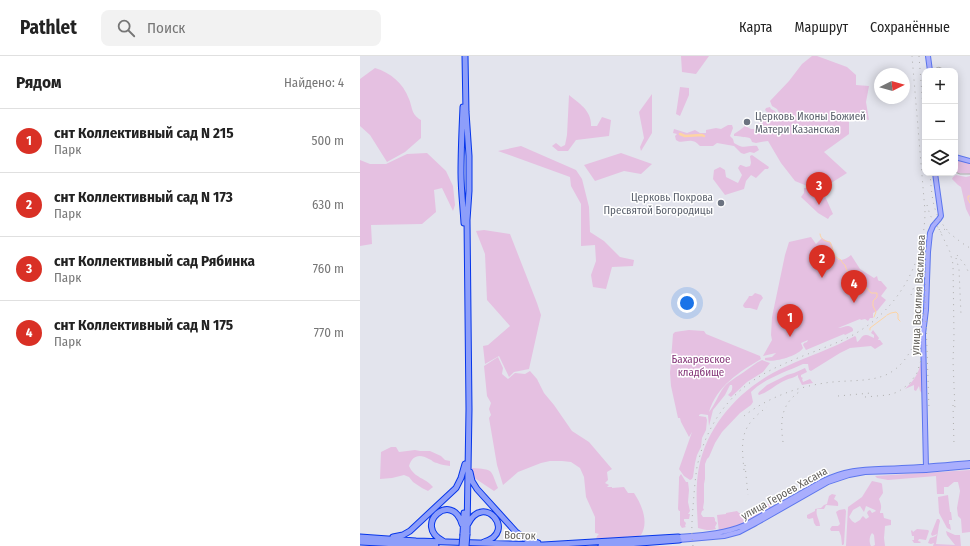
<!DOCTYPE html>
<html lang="ru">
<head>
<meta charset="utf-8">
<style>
	body { margin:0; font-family:"Fira Sans Condensed",sans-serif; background:#f2f2f2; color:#222 }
	.controls { position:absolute; right:12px; top:12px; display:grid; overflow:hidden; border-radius:8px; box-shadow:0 2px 10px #0003 }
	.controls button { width:36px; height:36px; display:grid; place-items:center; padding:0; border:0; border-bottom:1px solid #e0e0e0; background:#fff; color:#222; font:20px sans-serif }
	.compass { position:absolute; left:514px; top:12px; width:36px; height:36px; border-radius:50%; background:#fff; box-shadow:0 2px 10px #0003; rotate:85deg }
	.you { position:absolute; left:327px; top:247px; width:14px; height:14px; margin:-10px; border:3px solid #fff; border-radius:50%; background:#1a73e8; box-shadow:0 0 0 6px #1a73e833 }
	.badge { display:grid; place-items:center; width:26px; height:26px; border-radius:50%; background:#d93025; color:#fff; font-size:13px; font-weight:700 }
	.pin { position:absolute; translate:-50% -33px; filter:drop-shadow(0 1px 2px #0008) }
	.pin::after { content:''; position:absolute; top:21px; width:14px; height:12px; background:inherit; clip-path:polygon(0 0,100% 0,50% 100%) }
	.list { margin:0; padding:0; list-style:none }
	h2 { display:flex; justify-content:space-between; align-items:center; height:52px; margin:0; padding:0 16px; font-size:17px }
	h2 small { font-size:13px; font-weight:400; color:#767676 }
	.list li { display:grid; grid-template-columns:26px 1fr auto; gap:12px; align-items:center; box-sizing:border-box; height:64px; padding:0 16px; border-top:1px solid #e0e0e0 }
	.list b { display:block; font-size:15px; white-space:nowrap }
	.list p { margin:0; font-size:13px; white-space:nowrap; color:#767676 }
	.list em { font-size:13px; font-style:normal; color:#767676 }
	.icon { flex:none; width:22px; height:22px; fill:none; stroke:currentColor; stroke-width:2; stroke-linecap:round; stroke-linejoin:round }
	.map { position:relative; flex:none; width:610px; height:490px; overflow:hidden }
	header { display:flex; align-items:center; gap:24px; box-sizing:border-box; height:56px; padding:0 20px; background:#fff; border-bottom:1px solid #e0e0e0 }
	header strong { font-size:19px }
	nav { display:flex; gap:22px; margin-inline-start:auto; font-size:14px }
	.search { width:280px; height:36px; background:#f2f2f2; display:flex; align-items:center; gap:10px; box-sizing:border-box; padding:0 14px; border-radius:8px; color:#767676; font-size:15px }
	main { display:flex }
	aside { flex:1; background:#fff }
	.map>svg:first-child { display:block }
</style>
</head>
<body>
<header>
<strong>Pathlet</strong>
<div class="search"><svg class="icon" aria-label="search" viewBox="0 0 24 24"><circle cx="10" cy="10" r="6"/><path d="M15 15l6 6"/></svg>Поиск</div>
<nav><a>Карта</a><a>Маршрут</a><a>Сохранённые</a></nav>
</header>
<main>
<aside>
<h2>Рядом<small>Найдено: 4</small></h2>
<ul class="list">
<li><span class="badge">1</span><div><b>снт Коллективный сад N 215</b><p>Парк</p></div><em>500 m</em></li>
<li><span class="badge">2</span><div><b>снт Коллективный сад N 173</b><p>Парк</p></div><em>630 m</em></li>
<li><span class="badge">3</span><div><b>снт Коллективный сад Рябинка</b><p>Парк</p></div><em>760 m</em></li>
<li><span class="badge">4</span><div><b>снт Коллективный сад N 175</b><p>Парк</p></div><em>770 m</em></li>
</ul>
</aside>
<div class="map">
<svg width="610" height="490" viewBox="0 0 610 490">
	<rect width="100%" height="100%" fill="#e3e4ed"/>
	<path fill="#e5c0e1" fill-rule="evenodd" d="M321,0h28l-13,18 -14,-2z
		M452,0h5l30,11 9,8v10l13,1 -3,16 3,18 -12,-3 -8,4v13l-25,18 23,21 -27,17 -4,-1 8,5 9,20 -3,2 -2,3 -10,-6 -17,-16 3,-4v-5h8l-17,-7 -14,-18 -13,-22 -7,1 -5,1 -4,-1c-2,-6 -4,-4 -9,-5 -4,-1 -5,-1 -9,-1v-2l6,-4 5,-4 6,3h5l2,-5 2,-1 1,-2c-3,-3 -5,-6 -4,-9l4,1 1,3 4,2 2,-1 1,-3 -4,-4 1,-2 4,-1 1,2 4,2 5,7h2l-5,-9 -5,-3 -2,-5 19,-20 13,-17z
		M15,12c16,5 28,15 34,31 4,10 2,15 12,21v18l-16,14 -18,10 -17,-27 -10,-9v-47z
		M320,31l9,1v7l-9,21 -4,-2z
		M292,38v39l-11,18 -1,-4 4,-9 -5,-26z
		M209,39c10,8 23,16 22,31h6l5,-9 9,3 -2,16 -33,4 -8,11h-10l-6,-5 4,-3 5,4 4,-2 2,-10z
		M368,69h4l1,3 -3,8 3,3 1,4c11,7 12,2 23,3l2,4 -5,3 -4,-1 -6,2 -3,-1 -7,-7 -17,-3 -4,3h-13c-2,-2 -5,-5 -8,-5 -6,-1 -11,3 -16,-1l-1,-4 2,-2 -4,-1 1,-4 13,4 8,-3 5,3h6v-3l10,-2 5,1z
		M161,90l55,24 6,9 7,28 1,25 14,9 16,16 14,3 -1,6 -21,1 -6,22 -13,-2 -2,-12 5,-14 -1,-16 -14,1v-42l-10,-18 -1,-9 -72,-26z
		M67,97l19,18 7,15 2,19 -2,6 -11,-23 -8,2 2,22 -14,12 -51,1 1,19 -12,2v-86l10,4h16l21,-10z
		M261,97l31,11 -11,10 -17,-3 -29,10 -11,-16z
		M392,99l17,12 -1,2h-3l-9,9 -5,-3 -5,6 -2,8 -19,6 -12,-16 1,-9 6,-3 5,3 1,7 12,6 4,-8 -4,-7 2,-3h1l5,2 4,-1 1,-3 -1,-7z
		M595,104l15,3v11l-12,-1 -3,-1z
		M596,119l10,2 4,-1v41l-4,-8 -5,-22 -3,-2 -6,-6 1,-2z
		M124,174l26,4 27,69 4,12 -12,54 -15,3 -5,5 -10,-21 -14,8 -2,-18 5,-1 22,-19 -23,-26 -2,-46 -9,-23z
		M451,181l5,7 6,-6c2,2 6,3 9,5 2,3 2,6 3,10 3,11 11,7 17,2l9,14 14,9 3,-2 1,4 1,1h2l6,7 -6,8 5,4 -9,11 -4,2v5h-3l-2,3 -3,-2 -4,1 -1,-1 -22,9c6,0 11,-5 15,1v2l-8,4 -1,-1 -38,16 -3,-5 1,-2 3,-1 1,-2 -7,3 2,5c-5,8 -29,15 -38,12v-2l7,-1 4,-4 -13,3 9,-16 -1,-5 1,-18 13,-62 4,-13z
		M395,237l6,2 2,3 -3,4 -3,8 -7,-2h-5l-2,-2c1,-4 4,-5 6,-10h3z
		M329,274l15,1 2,3 54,22 1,3c-22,13 -44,27 -52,53 6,-7 9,-17 15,-25 5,-6 13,-10 20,-15 6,-4 11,-9 18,-12l5,2 3,1 -7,9 -16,10 -16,15 -3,-2c3,-3 5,-5 4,-10h-2l-5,10 -12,15 -4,16 -1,-11 -7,-1 -2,1v1l7,1 1,3 -1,10 -4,8 -1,9 -4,8 -2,8 -2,14 -1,2 -2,1 -6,-4 -5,-7 13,-37 -3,5 -8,-15 -1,-4h-2l-7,-32 -1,-13 3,-39 2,-2z
		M513,274l6,8 -1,2h2l3,4 -8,5 -4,-3 -21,2 -10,5 -29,18 -2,-1 -1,-6h-5c-17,8 -38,14 -52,28l2,10 -2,3 -11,8 -18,19 -7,11 -6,14 -2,2 -2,5v15l-1,5v18l-1,6 1,2 -2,1 -1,3 2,3h11l1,2v2l2,2 -2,4 1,2c-6,2 -11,1 -18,-1 -1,-20 -3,-41 1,-61 9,-45 45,-82 86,-100 23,-11 47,-18 70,-31l1,1 1,5c4,-2 4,-7 9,-7 3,0 5,2 8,3v-3l-3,-2z
		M562,295l1,40 -1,2 -2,-2 -1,-5 -3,5 -2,-1v-5l-9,4c13,-12 16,-21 17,-38z
		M138,301l5,11 -1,6 6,5 7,-6 10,1 5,-3 7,8 7,14 10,12 18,26 17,11 23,27 -5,3 1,8 -3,3 4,2 -2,2h5v1l12,-1 4,6h6c8,12 15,29 7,42l-3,1 -42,3 1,-3 2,-2 -4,-1v-16l-9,-20 -2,-20 -4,-9 -9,-6 -9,-1h-12l-9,2 -23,9 -15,13 -6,-20 -8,-47 2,-3 -2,-6 2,-6 -4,-7 -3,-30z
		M445,312l2,4 -6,3v2l2,1 -1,1 1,3 7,-3 3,4 -11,2 -4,-8v-2c-4,3 -8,3 -12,5 -10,4 -17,12 -27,15l-1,-1 1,-2 8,-7 20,-10 7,-2z
		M31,391h5l3,5 16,-2 5,1h10l11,5 4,4 5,1v5c-4,-1 -9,-1 -13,-3 -3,0 -5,-3 -8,-4 -10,-6 -17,-3 -20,7 5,12 17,12 24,21l-5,4 -6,-3 -9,-6 -4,-5 -5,-2 -12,3 -12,1 1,-27z
		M112,412c22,2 18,0 26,20l-4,3 -21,-14z
		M610,414v62l-8,1 -1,-14 -3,-3 -1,-8 3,-17 -2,-9h-4l-6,5h-4v7h-7l-1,-18 -48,4 -11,-2 -2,-2z
		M321,418l5,8h2l1,8 -1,12 2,9 -2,3h2l-1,5h-5v2l2,2 -1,3 1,1 -4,1 -2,-3v-14h-1l-1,-2 1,-28v-4z
		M512,425l9,2 1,1 1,9 -4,6c2,5 3,8 1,13v1h3l1,5 7,2v5l-6,1 -1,12 1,8h-12l2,-1 -1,-10 -2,-2c-3,4 -3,9 -1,13h-25l2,-39 14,-10zM500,450l4,6 2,-6 9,4 1,1 -4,2 -2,-3 -2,1 -1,2 2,4 -3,2 -3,-3 -1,1 -2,3 -5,3 -3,-2 -3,-4 4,-7z
		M472,438l4,1 -2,4c3,2 5,3 4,7l-12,-1 -2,4h-7c-2,6 3,11 3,17h-4l-2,-3 -1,-5 -4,1 -2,-1v-3l8,-4v-2l6,-1 3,-3 3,-1 2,-8z
		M588,439l2,17h1l1,8h-3v4h1l1,6 -4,-2 -8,-15 -1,-16z
		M408,448h2l2,2 -3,3 -27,16 -23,7 -2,-17 9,-1v-1l11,-2 2,2h10z
		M485,453l1,2 -2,33 -1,1h-1l-1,-9 -2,-5h-8l-1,-2 2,-3h6l2,-2 -4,-12 3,-2z
		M577,463h2l1,2 -1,4 -3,19 19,1 -8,-10 -1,-4 9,4h5l1,11h-28l1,-3 -3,1 -3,-1 2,-5 6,-2 1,-2 -2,1 -3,1 -1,-2z
		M557,473l11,1 1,1 -3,9 -7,-1 -1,2 3,1 -1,1h-6l-2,-3h2v-4h-2l-1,-5 1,-1 1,2z"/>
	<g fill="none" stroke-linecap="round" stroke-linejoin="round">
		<path stroke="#fdd4a4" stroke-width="1" d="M610,140h-2v3l2,4
			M460,178c1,6 5,7 10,8 2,4 2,7 4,11 1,4 3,5 7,7 1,2 2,4 4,5 3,12 11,15 17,23h5l4,5h6v4l-4,4v5l3,6 -2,5
			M527,259l4,-2 5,-1 2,2v5l2,2
			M510,274v-2l16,-12"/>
		<path stroke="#fdd4a4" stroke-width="2.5" d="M320,78l5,2 17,-1 2,1"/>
		<g stroke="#5c76ed" stroke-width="6">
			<path id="major" d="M568,0l2,15
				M595,101l15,4
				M566,412l-3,-134 3,-24 2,-58 2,-19 3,-7 6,-7 2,-3 -6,-43
				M318,481c24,-2 46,-3 67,-12l76,-43c29,-15 50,-12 81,-14 23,-1 45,-3 68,-5
				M319,484l45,-4 15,-4 17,-9 72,-41 21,-7 16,-3 61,-2 44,-4"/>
		</g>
		<g stroke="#0636ea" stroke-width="7">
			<path id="highway" d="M105,0l1,56 3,44v35l-2,29 2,189 -2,125
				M103,51c-1,22 -2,44 -2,66 0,17 2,33 3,50
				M110,416l2,9 5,8 39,43 11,8 11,3
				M108,468c15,-32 50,8 16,18
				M103,478l1,-21
				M0,481l56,4 127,4 135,-8
				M33,481l10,-2 7,-4 46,-43 5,-10 4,-14
				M83,485c-31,-16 9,-51 19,-17
				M0,486l76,4
				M241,490l78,-6"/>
		</g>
		<use href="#major" stroke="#a9aefd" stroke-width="4"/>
		<use href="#highway" stroke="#8d9efa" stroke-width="5"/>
		<path stroke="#afafae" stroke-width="1" d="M574,15c2,-5 7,-5 10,0
			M595,116l5,2h10"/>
		<path stroke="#afafae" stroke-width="1" stroke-dasharray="1 5" stroke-linecap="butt" d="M559,0l6,78
			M570,117c2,24 2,41 19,59
			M567,149l3,10 12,19
			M579,173l11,23 3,12 1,72 -1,25 2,49
			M584,173l18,14 8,5
			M597,199l8,10 5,10
			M596,202l3,11 2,46
			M551,239l12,-34
			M566,265l3,88
			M478,340l33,-3
			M505,341l23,-2 10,-3 12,-9 7,-10 4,-13 -1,-26 5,-25 1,-66
			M593,349l1,40
			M384,360c23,-18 53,-29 81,-33 18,-3 39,-1 55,-6 22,-6 33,-28 40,-47
			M423,386c-3,-22 -2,-39 19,-52
			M385,409l3,30
			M384,414c-3,-31 -4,-43 23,-63
			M333,490c-2,-13 -1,-26 0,-39 1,-13 2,-27 4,-40 7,-33 25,-65 54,-85 28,-20 64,-29 96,-44 49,-24 78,-74 78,-127l-13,-155"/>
		<g stroke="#0636ea" stroke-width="7" stroke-linecap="butt">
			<path id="highway-bridge" d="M102,490l1,-12
				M106,490l1,-12"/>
		</g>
		<use href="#highway-bridge" stroke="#8d9efa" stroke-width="5"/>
	</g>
	<g fill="#6b7280" stroke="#fff" stroke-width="1.5">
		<circle cx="387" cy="66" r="4"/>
		<circle cx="361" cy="147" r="4"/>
	</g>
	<g text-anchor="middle" stroke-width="3" stroke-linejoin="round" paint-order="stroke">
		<g font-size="11" fill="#5b616d" stroke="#fff" text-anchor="start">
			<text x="395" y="64">Церковь Иконы Божией<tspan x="395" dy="13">Матери Казанская</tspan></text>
			<text x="353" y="145" text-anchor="end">Церковь Покрова<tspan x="353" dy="13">Пресвятой Богородицы</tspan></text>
		</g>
		<g font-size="11" fill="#63605b" stroke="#fff">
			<text transform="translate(558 239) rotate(-87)" y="4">улица Василия Васильева</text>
			<text transform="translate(424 437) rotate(-29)" y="4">улица Героев Хасана</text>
			<text transform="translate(160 479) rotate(2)" y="4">Восток</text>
		</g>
		<g font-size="11" fill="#86387a" stroke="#fff">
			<text x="341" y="307">Бахаревское<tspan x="341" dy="13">кладбище</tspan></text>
		</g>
	</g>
</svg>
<div class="controls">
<button>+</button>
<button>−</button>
<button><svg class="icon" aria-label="layers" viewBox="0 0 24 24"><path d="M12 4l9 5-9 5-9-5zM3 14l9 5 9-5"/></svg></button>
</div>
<svg class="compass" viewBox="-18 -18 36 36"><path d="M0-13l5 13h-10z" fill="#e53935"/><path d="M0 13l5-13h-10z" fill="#767676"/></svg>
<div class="you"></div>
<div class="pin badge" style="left:430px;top:281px">1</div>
<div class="pin badge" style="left:462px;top:222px">2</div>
<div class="pin badge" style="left:459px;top:149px">3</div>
<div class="pin badge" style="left:494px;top:247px">4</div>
</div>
</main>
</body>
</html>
